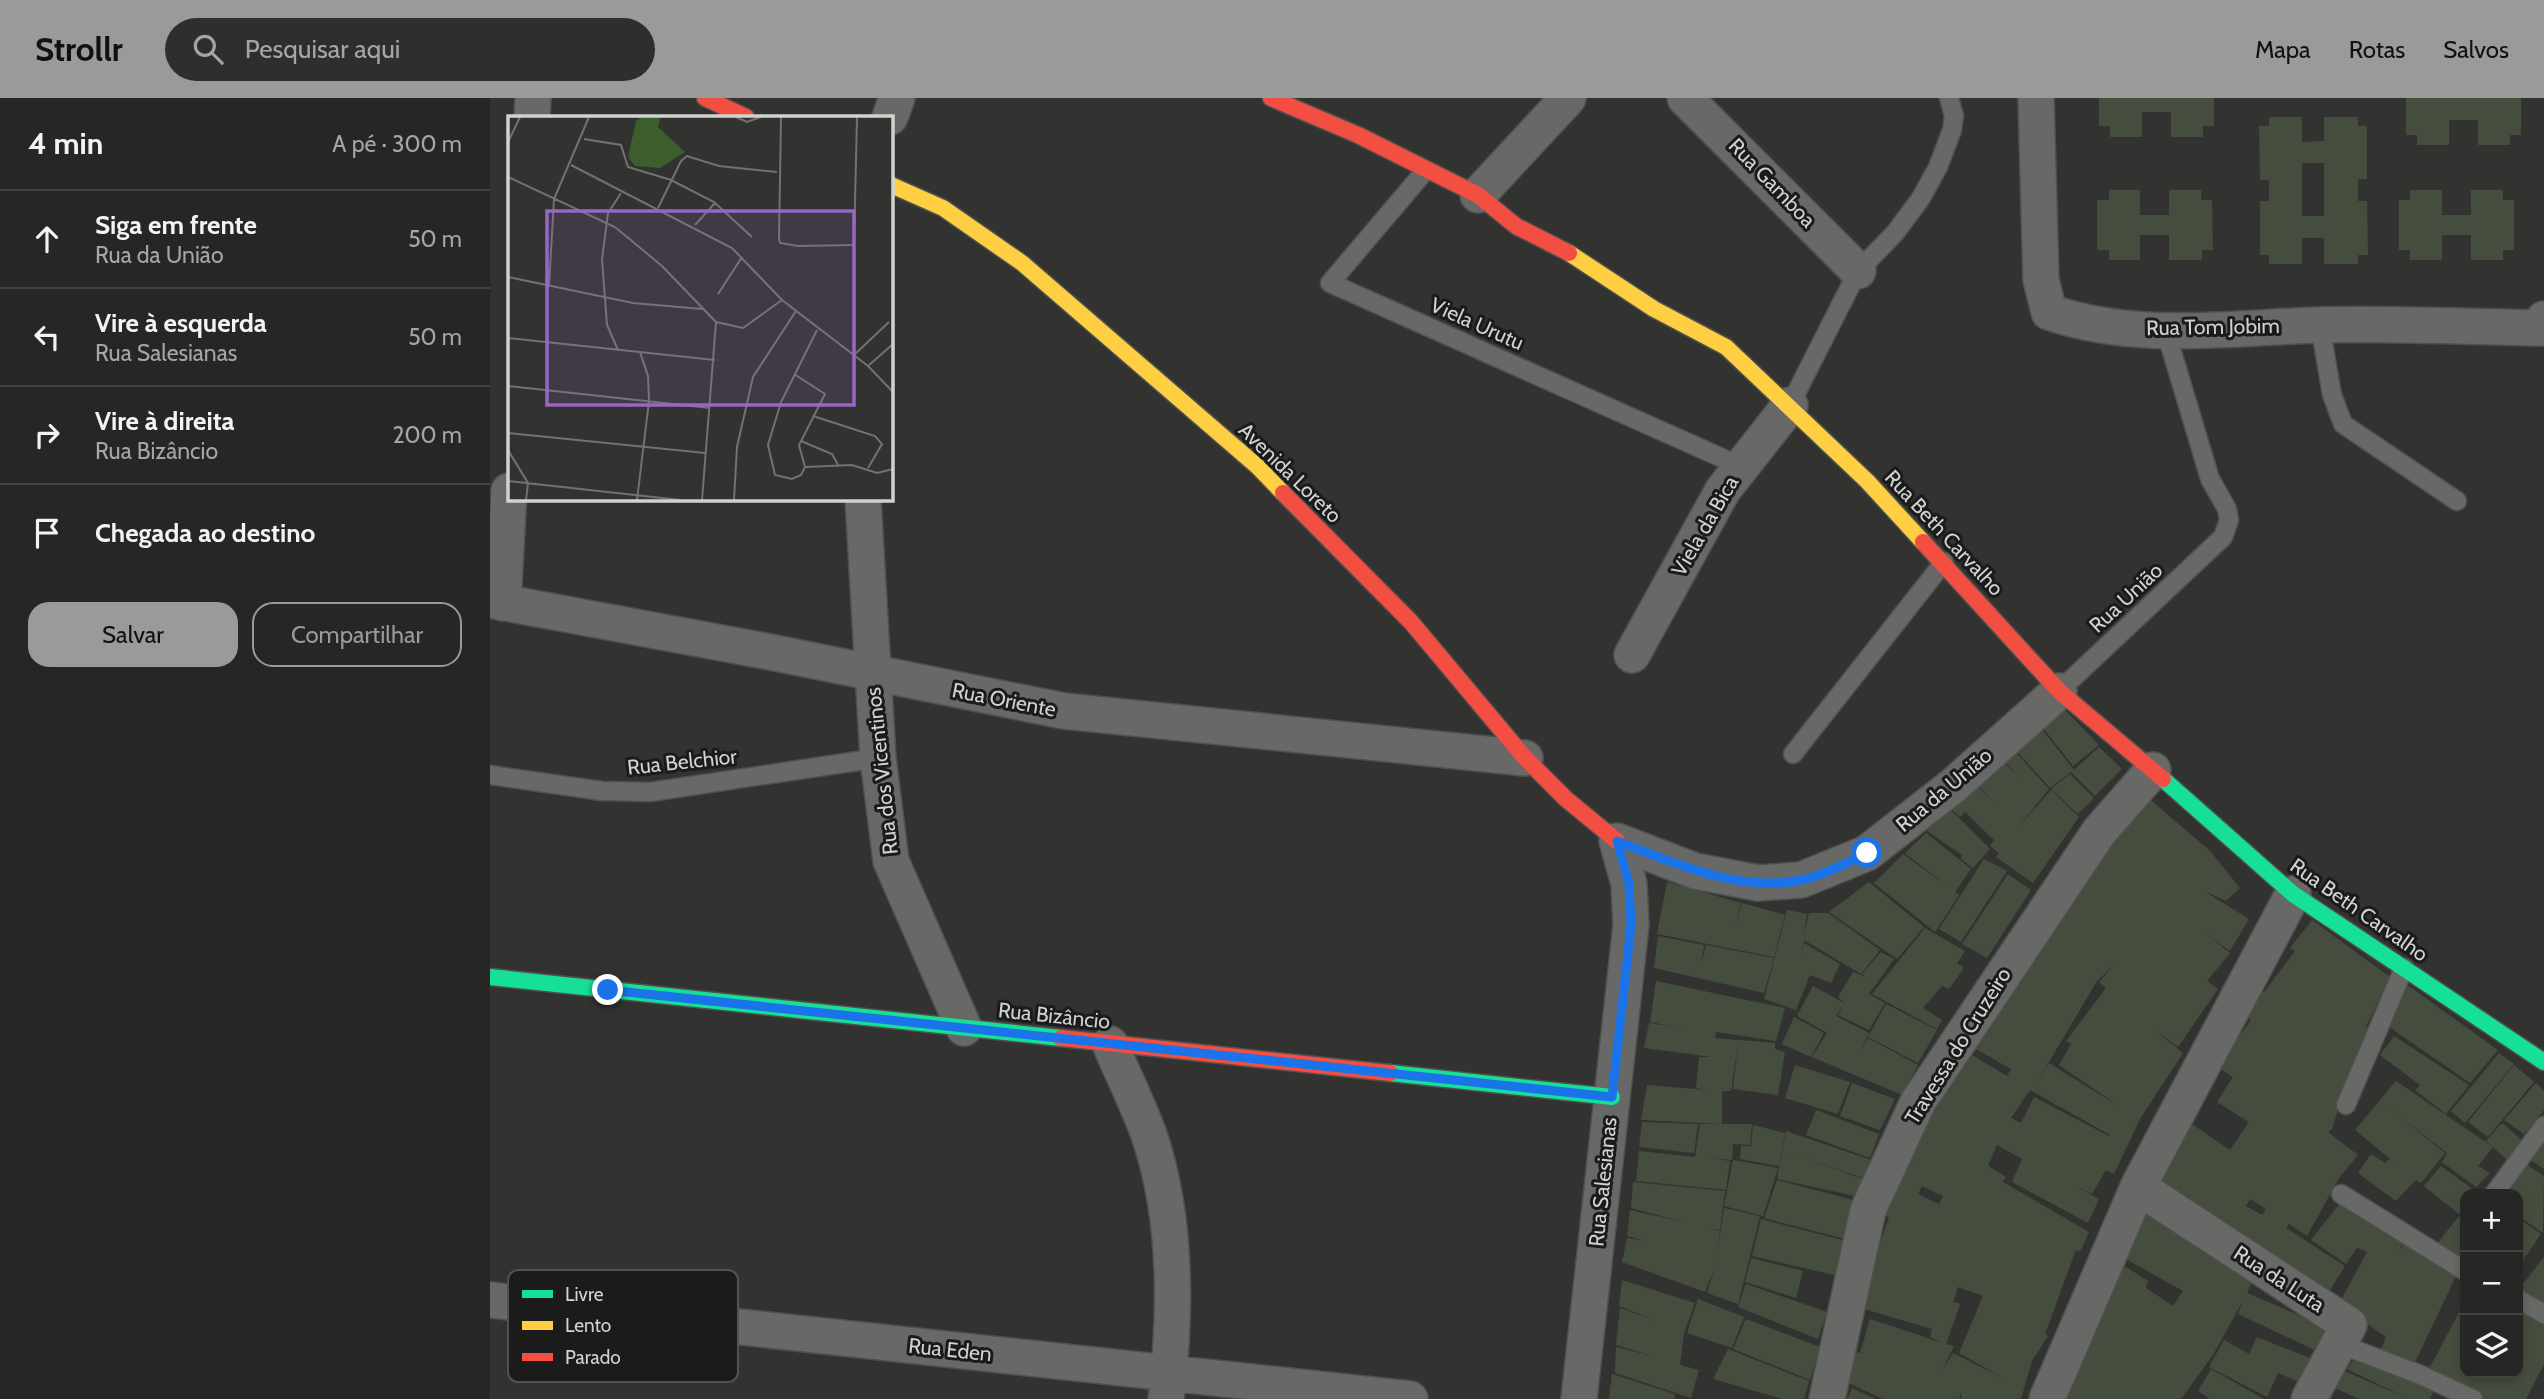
<!DOCTYPE html>
<html lang="pt">
<head>
<meta charset="utf-8">
<style>
	body { margin:0; font-family:Cabin,sans-serif; background:#2e2e2d; color:#f1f3f6 }
	.controls { position:absolute; right:21px; bottom:21px; display:grid; overflow:hidden; border-radius:14px; box-shadow:0 4px 10px #0003 }
	.controls button { width:63px; height:63px; display:grid; place-items:center; padding:0; border:0; border-bottom:2px solid #424342; background:#262625; color:#f1f3f6; font:35px sans-serif }
	.stop { position:absolute; width:21px; height:21px; margin:-16px; border:5px solid #1a73e8; border-radius:50%; background:#fff }
	.stop.end { background:#1a73e8; border-color:#fff; box-shadow:0 2px 7px #0008 }
	.list { margin:0; padding:0; list-style:none }
	h2 { display:flex; justify-content:space-between; align-items:center; height:91px; margin:0; padding:0 28px; font-size:30px }
	h2 small { font-size:23px; font-weight:400; color:#a4a5a7 }
	.list li { display:grid; grid-template-columns:46px 1fr auto; gap:21px; align-items:center; box-sizing:border-box; height:98px; padding:0 28px; border-top:2px solid #424342 }
	.list b { display:block; font-size:26px; white-space:nowrap }
	.list p { margin:0; font-size:23px; white-space:nowrap; color:#a4a5a7 }
	.list em { font-size:23px; font-style:normal; color:#a4a5a7 }
	.actions { display:flex; gap:14px; padding:21px 28px }
	.actions a { flex:1; padding:16px 0; border:2px solid #999b98; border-radius:21px; text-align:center; font-size:24px; color:#999b98 }
	.actions .main { background:#999b98; color:#111 }
	.icon { flex:none; width:38px; height:38px; fill:none; stroke:currentColor; stroke-width:2; stroke-linecap:round; stroke-linejoin:round }
	.map { position:relative; flex:none; width:2054px; height:1301px; overflow:hidden }
	header { display:flex; align-items:center; gap:42px; box-sizing:border-box; height:98px; padding:0 35px; background:#999b98; color:#111 }
	header strong { font-size:33px }
	nav { display:flex; gap:38px; margin-inline-start:auto; font-size:24px }
	.search { width:490px; height:63px; background:#2e2e2d; display:flex; align-items:center; gap:18px; box-sizing:border-box; padding:0 24px; border-radius:38px; color:#a4a5a7; font-size:26px }
	main { display:flex }
	aside { flex:1; background:#262625 }
	.map>svg:first-child { display:block }
</style>
</head>
<body>
<header>
<strong>Strollr</strong>
<div class="search"><svg class="icon" aria-label="search" viewBox="0 0 24 24"><circle cx="10" cy="10" r="6"/><path d="M15 15l6 6"/></svg>Pesquisar aqui</div>
<nav><a>Mapa</a><a>Rotas</a><a>Salvos</a></nav>
</header>
<main>
<aside>
<h2>4 min<small>A pé · 300 m</small></h2>
<ul class="list">
<li><svg class="icon" aria-label="ahead" viewBox="0 0 24 24"><path d="M12 20V5M6 11l6-6 6 6"/></svg><div><b>Siga em frente</b><p>Rua da União</p></div><em>50 m</em></li>
<li><svg class="icon" aria-label="left" viewBox="0 0 24 24"><path d="M17 20v-9H6M10 6l-5 5 5 5"/></svg><div><b>Vire à esquerda</b><p>Rua Salesianas</p></div><em>50 m</em></li>
<li><svg class="icon" aria-label="right" viewBox="0 0 24 24"><path d="M7 20v-9h11M14 6l5 5-5 5"/></svg><div><b>Vire à direita</b><p>Rua Bizâncio</p></div><em>200 m</em></li>
<li><svg class="icon" aria-label="arrive" viewBox="0 0 24 24"><path d="M6 21V4h12l-3 4 3 4H6"/></svg><div><b>Chegada ao destino</b></div></li>
</ul>
<div class="actions"><a class="main">Salvar</a><a>Compartilhar</a></div>
</aside>
<div class="map">
<svg width="2054" height="1301" viewBox="0 0 2054 1301">
	<rect width="100%" height="100%" fill="#323331"/>
	<path fill="#454e3e" fill-rule="evenodd" d="M1609,0h115v28h-11v11h-32v-25h-29v25h-32v-11h-11z
		M1916,0h115v37h-11v10h-32v-25h-29v25h-32v-10h-11z
		M1779,19h33v25l22,-1v-24h34v9h9v53h-9v22h9l1,54h-10v9h-34v-26h-22v26h-33v-9h-9v-54h9v-21h-9l-1,-54h10zM1812,65h22v53h-22z
		M1619,92h31v25h29v-25h32v10h11l1,50h-11v10h-33v-25h-29v25h-31v-10h-12v-50h12z
		M1920,92h32v25h29v-25h32v10h11v50h-11v10h-32v-25h-29v25h-32v-10h-11v-50h11z
		M1571,608l38,39 -26,21 -36,-46z
		M1546,624l38,48 25,-23 23,22 -27,27 -24,-24 -21,16 -39,-43z
		M1521,649l38,42 -33,41 35,-40 28,27 -46,66 -37,-26 3,-4 -9,-7 4,-6 -29,-28 -5,5 -9,-8 26,-23 17,16 -16,-17 22,-26 19,18 -18,-19z
		M1580,676l24,24 -16,16 -27,-25z
		M1655,697l65,56 30,37 -14,13 -22,-10 45,28 -19,32 -23,-16 23,18 -23,28 11,8 -40,58 -25,-19 30,25 -43,66 -26,55 -8,-4 -14,24 -19,-9 26,14 -11,24 -76,-41 10,-23 -25,-14 -9,21 18,11 -3,5 86,50 -9,20 -4,-2 -31,84 3,2 -16,25 -11,38h-60l1,-7 -3,7h-76l-39,-18 6,-30 10,2 10,-34 73,24 -13,-6 2,-8 -68,-20 13,-66h3l9,-25 -5,-4 30,-76 53,-86 40,24 4,-7 -37,-21zM1624,867l-15,17 7,6 -40,53 5,3 -12,21 61,42 -71,-44 -15,24 63,-106zM1540,992l80,45 -1,1 -75,-39 -13,26 -10,-5zM1432,1088l21,10 -4,8 -21,-10zM1468,1189l25,9 -24,57 44,25 -50,-25 -11,18 12,-25 -8,-2 14,-40 -7,-2z
		M1459,710l41,41 -17,19 -12,-9 1,-4 -35,-24z
		M1436,735l45,36 -16,23 4,3 -24,37 -61,-49 29,-29 47,34 -45,-35z
		M1494,761l23,12 -46,71 -22,-13z
		M1518,776l23,16 -44,68 -25,-14z
		M1177,784l74,21 -6,26 7,-26 43,12 -11,42 -117,-23z
		M1379,784l55,45 -27,32 -68,-47z
		M1297,812l20,4 -3,22 5,-23h19l52,37 -19,24 -57,-34 -3,15 3,-12 36,21 -9,19 -21,-8 -14,35 -32,-11z
		M1822,822l78,57 -24,50 6,3 -16,25 3,2 -11,20 -16,52 -4,3 30,23 -19,23 -32,58 -18,-12 -3,4 59,38 -15,24 -176,-113 35,-55 41,28 19,-28 -32,-20 16,-25 -16,-10 34,-47 -7,-4 16,-27 4,3 31,-41 -5,-3zM1760,1101l16,10 -4,6 -16,-9z
		M1435,830l40,23 -8,12 7,5 -15,21 -7,-3 -19,22 19,12 -5,9 -65,-35z
		M1168,838l46,9 -3,21 5,-21 68,13 -10,35 -110,-25z
		M1391,854l13,7 -25,35 16,9 -16,27 -31,-15 6,-12 -6,-6 15,-25 13,5 -4,-3z
		M1166,883l129,27 -9,33 -60,-9 -1,6 60,5v6l10,3 -7,43 -45,-6 5,-46 -7,48h-9v33l-81,-4 6,-35 60,5 -11,-2 3,-31h13l-68,-9 5,-25 33,5 -32,-6z
		M1916,886l92,66 -28,33 -88,-61z
		M1323,888l31,17 -8,13 33,17 -9,19 8,-14 50,27 -16,30 -90,-38 15,-24 -30,-17z
		M1396,906l51,26 -19,33 -50,-26z
		M1304,919l30,16 -13,24 -29,-13z
		M1904,938l75,49 -23,29 -31,-24 5,-5 -40,-30z
		M2009,955l15,11 -49,59 -14,-12z
		M1305,967l55,17 -12,32 -53,-16z
		M2024,967l20,17 -46,55 -20,-15z
		M1906,983l97,66 -15,19 12,7 -14,14 -34,-25 5,-9 -57,-44 55,44 -24,30 -5,-3 -20,21 -38,-28 13,-19 14,9 4,-4 6,4 -40,-33z
		M1362,985l43,16 -15,31 -40,-14z
		M2046,985l8,8v19l-20,24 -20,-14z
		M1326,1012l63,24 -9,24 -64,-23z
		M1152,1024l56,2 -4,29 -55,-6z
		M2012,1025l21,18 -16,19 -21,-19z
		M1210,1026h52l-2,21 -17,-1 -1,16 -22,-2 20,3 -4,29 -90,-9 3,-30 56,6z
		M1263,1027l32,8 -6,33 -39,-7 1,-13h10z
		M1296,1033l85,29 -8,18 -74,-26 74,27 -8,17 -78,-17z
		M2054,1037v34l-17,-11z
		M1243,1062l45,8 -15,48 -39,-10z
		M2033,1064l21,14 -1,57 -25,-17v-22h-16z
		M1951,1068l38,28h-14v25l-41,-33z
		M1287,1082l76,20 -8,39 -81,-21z
		M1143,1084l92,9 -5,39 -14,-2 14,3 -4,31 8,-54 36,8 -22,88 -31,-11 8,-26 -10,25 -83,-30 5,-24 18,3 -18,-5 3,-26 53,12 -52,-14z
		M1850,1105l64,37 -6,12 7,-9 52,31 -42,88 -34,-13 5,-12 -47,-33 28,-52 -10,-4 -11,16 -35,-24z
		M1655,1110l111,65 -9,20 82,35 -10,24 -81,-38 6,-15 -31,56 -32,44h-120l62,-134 25,16 -2,7 27,18 10,-15 -59,-33z
		M1969,1118l6,5v44l-29,-20z
		M2028,1120l23,16 -19,28 -4,-3z
		M1271,1121l85,22 -8,35 -86,-20z
		M2054,1159v49l-25,-17z
		M1261,1160l52,13 -7,27 -51,-16z
		M1132,1182l73,23 -11,30 -4,32 19,5 -8,28 -76,-25 1,-26 40,10 -40,-12 4,-37 36,13 -37,-15z
		M1256,1186l81,28 -9,27 -80,-32z
		M1208,1201l46,18 -12,31 -45,-15z
		M1975,1203v72h53v-64l26,13v42l-18,35h-46l-26,-14 2,-4 -27,-12z
		M1256,1221l74,28 -10,33 -77,-31z
		M1767,1239l55,22 -11,24 -23,-10 -11,24 -58,-30 15,-27 25,14z
		M1238,1251l81,32 -5,18h-21l-70,-20z
		M1869,1255l76,34 -5,12h-71l-26,-12 11,-16 63,27 -60,-29z
		M1721,1271l53,30h-54l-12,-8z
		M1122,1276l63,20 -1,5h-65z
		M1362,1290l24,11h-29z"/>
	<g fill="none" stroke-linecap="round" stroke-linejoin="round">
		<g stroke="#4e504d" stroke-width="21">
			<path id="lane" d="M935,73l-95,112 410,183
				M1830,227l12,70 11,29 114,77
				M1300,307l68,-134 37,-38 26,-35 17,-31 14,-37 2,-14 -5,-18
				M1569,593l164,-154 6,-17 -2,-11 -17,-30 -44,-147
				M1303,656l151,-192
				M0,677l112,16 48,1 228,-34
				M1856,1007l58,-137
				M1851,1096l124,77
				M2004,1096l50,-68
				M2028,1201l26,15
				M1850,1246l81,31 52,24"/>
		</g>
		<g stroke="#4e504d" stroke-width="38">
			<path id="street" d="M1195,0l173,173
				M1546,0l5,182 8,32c86,30 180,16 269,13 74,-2 149,2 223,3l3,-9
				M42,19l1,-19
				M400,19l7,-19
				M988,97l90,-97
				M373,401l15,259 13,103 73,167
				M0,502l275,51 299,60 461,47
				M13,505l6,-112
				M1142,557l91,-165 67,-85
				M1127,743l78,30 63,12 43,-3 66,-27 87,-68 105,-94
				M620,946c13,31 29,62 40,94 27,81 26,177 16,261
				M1648,1089l211,138 -40,74
				M0,1202l920,99
				M1089,1301l52,-474 -2,-41 -12,-43
				M1337,1301l41,-189 50,-108 181,-270 54,-62
				M1557,1301l91,-212 155,-293"/>
		</g>
		<g stroke="#4e504d" stroke-width="19">
			<path id="fast" d="M1673,681l130,115 251,168
				M0,879l571,61
				M900,975l222,24"/>
		</g>
		<g stroke="#4e504d" stroke-width="19">
			<path id="slow" d="M401,87l52,23 79,55 236,204 25,26
				M1079,155l85,56 72,38 141,134 56,61"/>
		</g>
		<g stroke="#4e504d" stroke-width="19">
			<path id="jam" d="M215,0l41,19
				M781,0l87,37 120,60 38,31 53,27
				M793,395l128,129 114,136 41,41 51,42
				M1433,444l136,149 104,88
				M571,940l329,35"/>
		</g>
		<use href="#lane" stroke="#686967" stroke-width="18"/>
		<use href="#street" stroke="#686967" stroke-width="35"/>
		<use href="#fast" stroke="#16e098" stroke-width="16"/>
		<use href="#slow" stroke="#ffcf43" stroke-width="16"/>
		<use href="#jam" stroke="#f24e42" stroke-width="16"/>
	</g>
	<g fill="none" stroke-linecap="round" stroke-linejoin="round">
		<path stroke="#1a73e8" stroke-width="9" d="M118,892l1004,107 19,-172 -2,-41 -12,-43c57,22 122,52 184,39 23,-5 45,-17 66,-27"/>
	</g>
	<g text-anchor="middle" stroke-width="6" stroke-linejoin="round" paint-order="stroke">
		<g font-size="21" fill="#d1d3d0" stroke="#1a1b1a">
			<text transform="translate(1282 85) rotate(46)" y="7">Rua Gamboa</text>
			<text transform="translate(987 226) rotate(24)" y="7">Viela Urutu</text>
			<text transform="translate(1723 229) rotate(-1)" y="7">Rua Tom Jobim</text>
			<text transform="translate(800 375) rotate(44)" y="7">Avenida Loreto</text>
			<text transform="translate(1215 428) rotate(-60)" y="7">Viela da Bica</text>
			<text transform="translate(1454 435) rotate(47)" y="7">Rua Beth Carvalho</text>
			<text transform="translate(1636 500) rotate(-43)" y="7">Rua União</text>
			<text transform="translate(514 602) rotate(11)" y="7">Rua Oriente</text>
			<text transform="translate(192 664) rotate(-6)" y="7">Rua Belchior</text>
			<text transform="translate(392 673) rotate(-96)" y="7">Rua dos Vicentinos</text>
			<text transform="translate(1454 692) rotate(-40)" y="7">Rua da União</text>
			<text transform="translate(1869 812) rotate(35)" y="7">Rua Beth Carvalho</text>
			<text transform="translate(564 918) rotate(6)" y="7">Rua Bizâncio</text>
			<text transform="translate(1468 948) rotate(-58)" y="7">Travessa do Cruzeiro</text>
			<text transform="translate(1113 1084) rotate(-84)" y="7">Rua Salesianas</text>
			<text transform="translate(1789 1181) rotate(33)" y="7">Rua da Luta</text>
			<text transform="translate(460 1252) rotate(6)" y="7">Rua Eden</text>
		</g>
	</g>
	<g transform="translate(18 18)">
		<rect width="385" height="385" fill="#323331"/>
		<path d="M134,1h19l-3,10 27,25 -25,16 -25,-2 -7,-9 8,-36z" fill="#3c5d2c"/>
		<path fill="none" stroke="#727371" stroke-width="2" d="M228,1l11,5 14,-5M273,1l-2,121 1,5 18,3 56,-1 3,-128M76,23l37,6 7,22 43,13 43,22 38,35M0,26l12,-25M63,49l161,83 50,52 86,66 25,26M0,61l107,50 47,39 54,56 27,6 39,-28M150,92l23,-47 6,-5 32,10 58,6M187,109l20,-22M0,161l125,26 69,6M41,170l5,-87 35,-82M210,178l24,-37M0,222l207,22M110,234l-11,-25 -5,-66 6,-46 13,-20M346,239l35,-33M360,250l25,-22M286,258l31,20 -26,51 6,22M0,270l202,22M305,300l62,20 7,8 -14,24M0,317l197,20M293,325l31,13 6,11M0,334l20,33 -2,17M297,351l-4,8 -9,4 -17,-4 -7,-30 13,-43 36,-72M297,351l47,-2 25,8 16,-4M0,365l172,19M129,384l12,-99 -1,-25 -8,-24M194,384l14,-178M226,384l3,-53 16,-70 43,-66"/>
		<path fill="#9966c5" fill-opacity="0.15" stroke="#9966c5" stroke-width="3.5" d="M39,95h307v194h-307z"/>
		<rect width="385" height="385" fill="none" stroke="#d1d3d0" stroke-width="3.5"/>
	</g>
	<rect x="18" y="1172" width="230" height="112" rx="10" fill="#1a1b1a" stroke="#515251" stroke-width="2"/>
	<rect x="32" y="1192" width="31" height="8" fill="#16e098"/>
	<rect x="32" y="1223" width="31" height="9" fill="#ffcf43"/>
	<rect x="32" y="1255" width="31" height="8" fill="#f24e42"/>
	<g font-size="19" fill="#d1d3d0">
		<text x="75" y="1203">Livre</text>
		<text x="75" y="1234">Lento</text>
		<text x="75" y="1266">Parado</text>
	</g>
</svg>
<div class="controls">
<button>+</button>
<button>−</button>
<button><svg class="icon" aria-label="layers" viewBox="0 0 24 24"><path d="M12 4l9 5-9 5-9-5zM3 14l9 5 9-5"/></svg></button>
</div>
<div class="stop" style="left:1377px;top:755px"></div>
<div class="stop end" style="left:118px;top:892px"></div>
</div>
</main>
</body>
</html>
